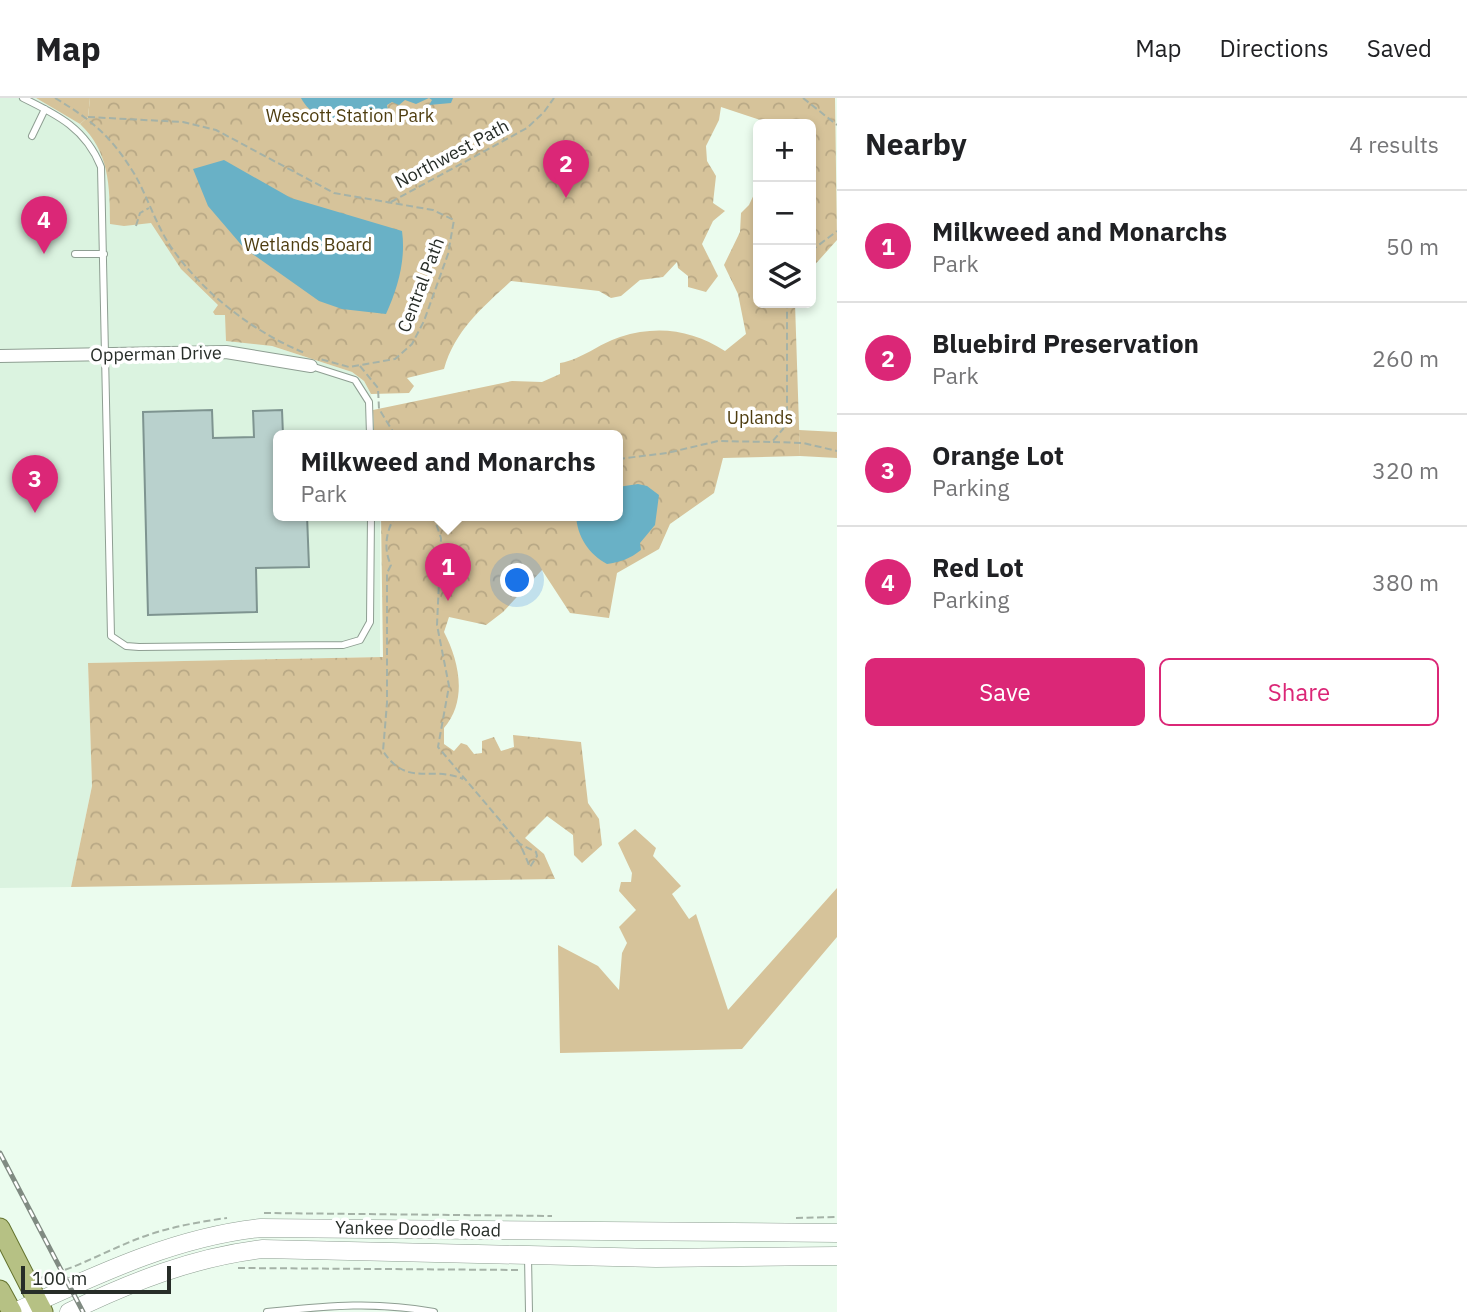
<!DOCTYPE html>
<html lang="en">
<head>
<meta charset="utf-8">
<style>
	body { margin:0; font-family:"IBM Plex Sans",sans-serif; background:#f2f2f2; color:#202124 }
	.controls { position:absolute; right:21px; top:21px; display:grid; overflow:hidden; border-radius:10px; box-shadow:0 4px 10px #0003 }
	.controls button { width:63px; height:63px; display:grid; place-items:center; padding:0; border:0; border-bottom:2px solid #e0e0e0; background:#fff; color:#202124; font:35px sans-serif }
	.scale { position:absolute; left:21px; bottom:18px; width:150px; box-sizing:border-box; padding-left:7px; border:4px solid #272d28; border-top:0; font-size:19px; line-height:24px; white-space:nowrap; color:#272d28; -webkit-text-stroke:5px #fff; paint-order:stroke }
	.you { position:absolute; left:518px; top:483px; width:24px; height:24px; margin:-18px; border:5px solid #fff; border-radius:50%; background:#1a73e8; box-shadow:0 0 0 10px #1a73e833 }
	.badge { display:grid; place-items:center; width:46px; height:46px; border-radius:50%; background:#db2777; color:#fff; font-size:23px; font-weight:700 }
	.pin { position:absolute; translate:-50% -58px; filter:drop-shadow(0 2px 4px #0008) }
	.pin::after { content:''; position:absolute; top:37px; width:24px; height:21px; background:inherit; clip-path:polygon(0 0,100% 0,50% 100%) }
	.popup { position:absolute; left:273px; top:332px; width:350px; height:91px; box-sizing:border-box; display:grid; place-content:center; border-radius:10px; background:#fff; filter:drop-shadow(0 2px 5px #0005); font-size:23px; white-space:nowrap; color:#757577 }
	.popup b { font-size:26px; color:#202124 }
	.popup::after { content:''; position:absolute; left:50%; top:100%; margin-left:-14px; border:14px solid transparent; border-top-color:#fff }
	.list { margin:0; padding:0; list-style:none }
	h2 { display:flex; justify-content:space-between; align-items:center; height:91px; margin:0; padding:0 28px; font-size:30px }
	h2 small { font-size:23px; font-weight:400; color:#757577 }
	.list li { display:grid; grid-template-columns:46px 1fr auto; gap:21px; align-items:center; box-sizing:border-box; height:112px; padding:0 28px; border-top:2px solid #e0e0e0 }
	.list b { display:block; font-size:26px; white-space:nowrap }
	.list p { margin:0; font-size:23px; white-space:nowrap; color:#757577 }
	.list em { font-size:23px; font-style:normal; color:#757577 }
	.actions { display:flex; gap:14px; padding:21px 28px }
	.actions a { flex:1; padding:16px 0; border:2px solid #db2777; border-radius:10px; text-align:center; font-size:24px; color:#db2777 }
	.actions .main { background:#db2777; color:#fff }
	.icon { flex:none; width:38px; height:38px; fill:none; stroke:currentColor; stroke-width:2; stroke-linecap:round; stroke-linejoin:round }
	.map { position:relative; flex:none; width:837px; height:1214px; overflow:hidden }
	header { display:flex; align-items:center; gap:42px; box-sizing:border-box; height:98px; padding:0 35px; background:#fff; border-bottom:2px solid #e0e0e0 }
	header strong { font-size:33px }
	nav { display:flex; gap:38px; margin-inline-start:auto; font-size:24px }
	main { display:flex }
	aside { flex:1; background:#fff }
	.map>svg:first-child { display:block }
</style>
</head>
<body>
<header>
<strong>Map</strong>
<nav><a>Map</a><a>Directions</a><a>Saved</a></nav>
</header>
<main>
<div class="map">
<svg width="837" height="1214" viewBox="0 0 837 1214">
	<defs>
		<pattern id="forest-crowns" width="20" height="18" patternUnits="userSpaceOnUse" patternTransform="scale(1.75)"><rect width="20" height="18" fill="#d6c39a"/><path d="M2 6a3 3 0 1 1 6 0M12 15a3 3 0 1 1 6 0" fill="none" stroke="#b8a885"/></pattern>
	</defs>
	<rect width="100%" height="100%" fill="#ebfcee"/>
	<path fill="#dbf3e0" d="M0,0h36l44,26 12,-1 137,188 15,30 28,5 80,26 12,9 7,13 3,36 6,2v3h-102v80h102v142l-292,6 4,123 -21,101 -71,1z"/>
	<path fill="#d6c39a" d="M36,0h54l-2,19 -8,7z
		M799,332l38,2v26l-37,-2z
		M635,731l21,19 -3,8 28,30 -9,8 17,25 7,-5 32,96 109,-122v49l-95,112 -182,4 -2,-108 40,21 21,24 3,-37 5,-10 -8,-16 17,-17 -17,-19 2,-9h10l1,-9 -14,-30z"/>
	<path fill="url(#forest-crowns)" d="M90,0h745l2,142 -26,29v-145h-39l-51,-17 -2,13 -13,26 1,15 9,15 -3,27 12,8 -12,10 -11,23 16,32 -12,16 -18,-5v-11l-10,-8 -1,-6 -14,15 -23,3 -19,16 -10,2 -12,-7 -88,-10c-29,27 -56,49 -67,88l-37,9 7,8 -5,7 -38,1 -7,-13 -12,-9 -80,-26 -46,-5 -1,-26h-10l-2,-3 5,-7 -37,-36 -30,-46 -27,3 -14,-2c0,-38 -1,-73 -30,-100l8,-7z
		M758,88v117h37l5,153 -77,2 -9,35 -44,31 -11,25 -42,24 -8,45 -39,-5 -28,-43 -39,42 -17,13 -37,-8 -5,15c15,29 24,68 0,96v16l10,7 7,-8 6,2 7,9 8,-1v-12l12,-4 7,14 13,-4 -1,-12 68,7 7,61 11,16 3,26 -20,18 -8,-8 -1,-20 -26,-19 -22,22 19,16 11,25 -484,8 21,-101 -4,-123 295,-6 -2,-142h237v-80h-238v-3l-6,-2 -1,-20 139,-29 30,1 18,-8v-11c23,-4 38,-19 60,-26 38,-12 72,-7 105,14l21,-17 -8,-40 -14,-29 16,-33 1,-19 8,-8z"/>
	<path fill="#69b1c6" d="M301,0h152l-2,5 -22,2 3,-5 -3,-2 -13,6 -11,-4 -6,5 -7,-3 -5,3 1,6c-25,13 -71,18 -87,-13z
		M224,62l67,38 111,33c4,28 -4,57 -16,83l-44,-5 -23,-8 -75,-53 -36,-42 -15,-37z
		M638,386l9,2 12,9 -4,30 -15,18 1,7c-11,9 -21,12 -34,14 -18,-10 -30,-27 -31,-49h42v-28z"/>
	<path fill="#b9d1cd" stroke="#7e9490" stroke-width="2" d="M212,312l1,28 41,-1 -1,-26 29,-1 1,25h-5v80h29l2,52 -53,1 1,44 -109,3 -5,-203z"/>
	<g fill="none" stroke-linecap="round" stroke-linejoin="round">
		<g stroke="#8e9e92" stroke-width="8">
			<path id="lane" d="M23,0c35,17 63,31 78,69l10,469 15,10 13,1 204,-2 17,-5 10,-18 1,-107
				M32,38l13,-27
				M75,156h29
				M311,268l44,14 14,22 1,33
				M528,1158l1,56
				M267,1214c61,-6 107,-11 167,0"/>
		</g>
		<g stroke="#8e9e92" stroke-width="14">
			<path id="street" d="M0,258l226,-4 85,14"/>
		</g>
		<g stroke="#8e9e92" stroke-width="19">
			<path id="secondary" d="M15,1214c79,-36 159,-75 246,-84l576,5
				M69,1214c62,-30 125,-55 194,-63l393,9 181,-2"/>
		</g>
		<g stroke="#64732e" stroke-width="21">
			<path id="primary" d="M0,1130l43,84
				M0,1192l12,22"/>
		</g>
		<path stroke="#a5b2a7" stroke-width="2" stroke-dasharray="7 3.5" stroke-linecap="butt" d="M55,0c37,22 57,39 80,77 13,23 21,50 36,72 32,46 82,85 134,106
			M803,0l34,27
			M88,19l95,5 33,8 118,63 99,17 21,10 -6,34 -24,67 -12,23 -17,15 -46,8 -29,-8
			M391,104l136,-74 17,-16 10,-14
			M136,128l4,-13 9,-5
			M811,153l26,-20
			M360,268l18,22 1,21 16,26
			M498,337l12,-3 11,3
			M773,344l30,1 34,8
			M618,361l49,-6 51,-12 54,1 11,-13 4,-15v-111
			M396,417c-10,15 -13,34 -5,50l-4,8v130l-4,48c24,37 48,14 80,28
			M433,417l8,23 -4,87 12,61 -11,61 82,97 10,23 7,-11 -1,-4 -16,-8
			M264,1115l288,3
			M796,1120l41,-1
			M238,1170l281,2
			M45,1178c32,-8 61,-25 92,-37 28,-11 60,-17 90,-21
			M41,1180l4,-2 3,7"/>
		<use href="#lane" stroke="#fff" stroke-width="6"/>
		<use href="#street" stroke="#fff" stroke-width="12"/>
		<use href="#secondary" stroke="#fff" stroke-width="18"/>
		<use href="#primary" stroke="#b6c184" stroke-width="19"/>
		<g stroke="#808b82" stroke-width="5">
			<path id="rail" d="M0,1055l83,159"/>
		</g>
		<use href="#rail" stroke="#fff" stroke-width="2.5" stroke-dasharray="8" stroke-linecap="butt"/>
	</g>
	<g text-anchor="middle" stroke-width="7" stroke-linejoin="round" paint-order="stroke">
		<g font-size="18" fill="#4e3d10" stroke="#fff">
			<text x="350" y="24">Wescott Station Park</text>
			<text x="308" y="153">Wetlands Board</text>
			<text x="760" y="326">Uplands</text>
		</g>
		<g font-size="18" fill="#272d28" stroke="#fff">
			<text transform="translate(452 56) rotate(-28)" y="6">Northwest Path</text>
			<text transform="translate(421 187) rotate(-69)" y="6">Central Path</text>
			<text transform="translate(156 256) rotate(-1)" y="6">Opperman Drive</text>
			<text transform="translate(418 1131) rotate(1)" y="6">Yankee Doodle Road</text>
		</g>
	</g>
</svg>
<div class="controls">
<button>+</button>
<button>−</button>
<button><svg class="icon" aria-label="layers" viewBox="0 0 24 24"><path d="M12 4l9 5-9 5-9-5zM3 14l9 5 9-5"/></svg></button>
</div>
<div class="scale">100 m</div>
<div class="you"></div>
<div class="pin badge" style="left:448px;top:503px">1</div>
<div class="popup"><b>Milkweed and Monarchs</b>Park</div>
<div class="pin badge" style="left:566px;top:100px">2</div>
<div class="pin badge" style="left:35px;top:415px">3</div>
<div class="pin badge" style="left:44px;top:156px">4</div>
</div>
<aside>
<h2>Nearby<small>4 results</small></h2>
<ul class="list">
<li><span class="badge">1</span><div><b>Milkweed and Monarchs</b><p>Park</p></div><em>50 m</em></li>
<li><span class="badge">2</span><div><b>Bluebird Preservation</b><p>Park</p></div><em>260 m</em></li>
<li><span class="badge">3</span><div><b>Orange Lot</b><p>Parking</p></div><em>320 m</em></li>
<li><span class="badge">4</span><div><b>Red Lot</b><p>Parking</p></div><em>380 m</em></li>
</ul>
<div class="actions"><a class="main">Save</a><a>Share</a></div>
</aside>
</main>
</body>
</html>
